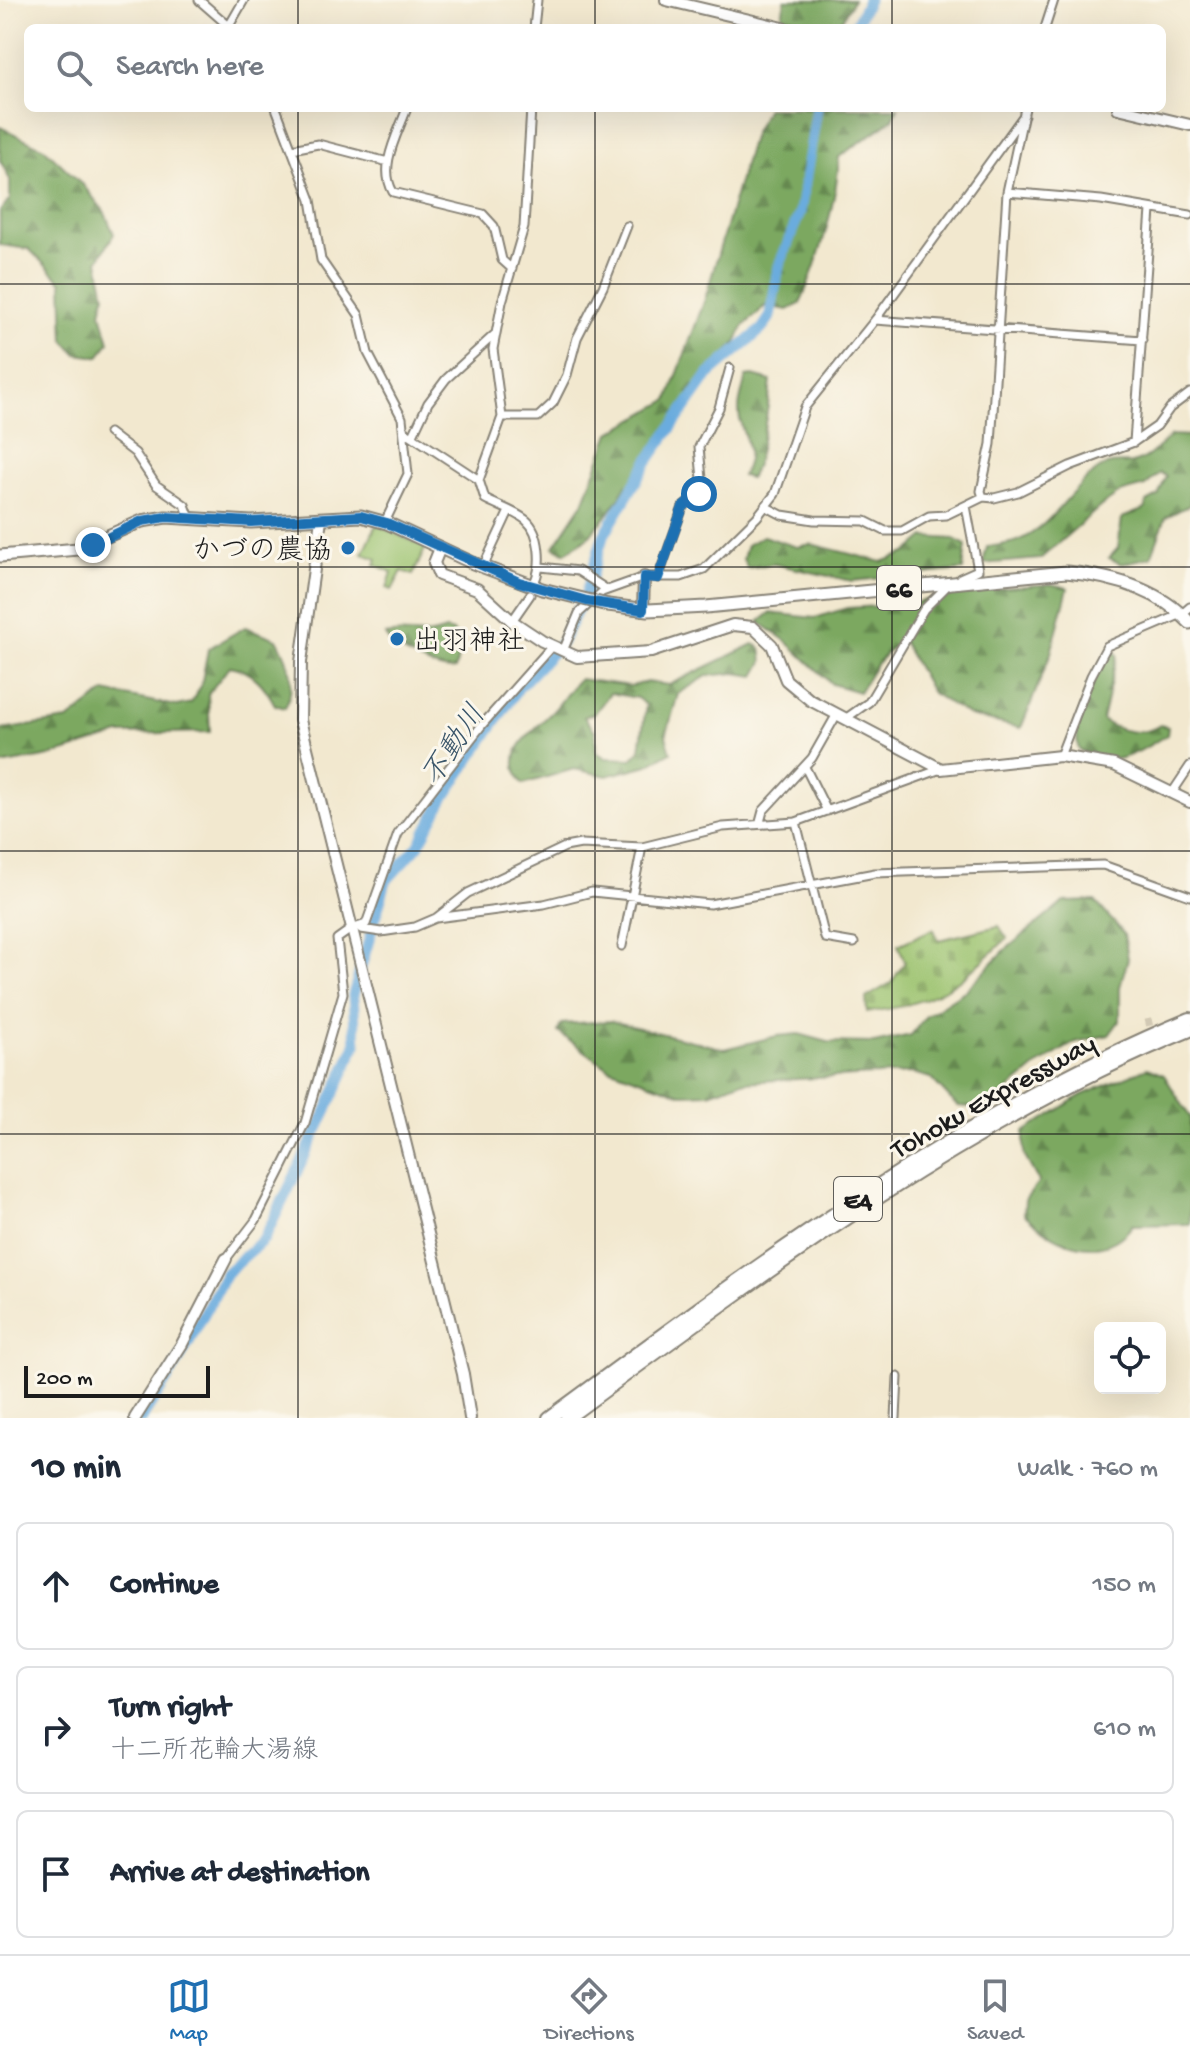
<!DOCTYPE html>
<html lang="en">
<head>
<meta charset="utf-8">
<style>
	body { margin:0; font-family:"Gochi Hand","Klee One",sans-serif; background:#f2f2f3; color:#1f2937 }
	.controls { position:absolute; right:24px; bottom:24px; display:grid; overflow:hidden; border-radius:12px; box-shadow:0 8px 32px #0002 }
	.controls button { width:72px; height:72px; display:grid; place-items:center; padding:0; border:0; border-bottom:2px solid #e0e1e3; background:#fff; color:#1f2937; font:40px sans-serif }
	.scale { position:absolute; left:24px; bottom:20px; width:186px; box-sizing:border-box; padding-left:8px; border:4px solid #1c1c1c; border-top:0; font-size:22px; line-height:28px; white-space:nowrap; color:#1c1c1c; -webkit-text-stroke:6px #fbf7ec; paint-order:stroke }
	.stop { position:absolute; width:24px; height:24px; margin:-18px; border:6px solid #1f6fb2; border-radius:50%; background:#fff }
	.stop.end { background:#1f6fb2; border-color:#fff; box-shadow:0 2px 8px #0008 }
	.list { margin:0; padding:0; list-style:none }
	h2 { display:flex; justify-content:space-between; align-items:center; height:104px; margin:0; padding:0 32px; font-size:34px }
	h2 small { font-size:26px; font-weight:400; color:#747a83 }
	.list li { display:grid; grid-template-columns:52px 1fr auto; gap:24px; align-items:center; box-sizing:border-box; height:128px; margin:0 16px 16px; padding:0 16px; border:2px solid #e0e1e3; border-radius:12px }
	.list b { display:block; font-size:30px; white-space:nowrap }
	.list p { margin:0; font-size:26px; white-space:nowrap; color:#747a83 }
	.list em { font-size:26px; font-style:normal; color:#747a83 }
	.icon { flex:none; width:44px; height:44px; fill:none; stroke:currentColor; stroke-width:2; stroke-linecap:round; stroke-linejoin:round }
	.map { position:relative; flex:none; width:1190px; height:1418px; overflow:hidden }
	.search { position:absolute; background:#fff; box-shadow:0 8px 32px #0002; left:24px; right:24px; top:24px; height:88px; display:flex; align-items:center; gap:20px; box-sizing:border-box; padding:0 28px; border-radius:12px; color:#747a83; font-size:30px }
	.sheet { height:536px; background:#fff }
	nav { display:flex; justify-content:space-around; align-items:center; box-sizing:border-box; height:112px; border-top:2px solid #e0e1e3; background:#fff; font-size:22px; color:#747a83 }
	nav a { display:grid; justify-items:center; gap:4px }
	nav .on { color:#1f6fb2 }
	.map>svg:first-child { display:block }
</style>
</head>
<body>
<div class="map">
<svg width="1190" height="1418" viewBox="0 0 1190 1418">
	<defs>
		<pattern id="forest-firs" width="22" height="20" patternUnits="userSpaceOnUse" patternTransform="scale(2)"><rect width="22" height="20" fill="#7ca861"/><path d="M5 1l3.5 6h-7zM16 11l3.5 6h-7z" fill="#65884f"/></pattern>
		<pattern id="cemetery-stones" width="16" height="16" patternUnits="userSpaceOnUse" patternTransform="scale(2)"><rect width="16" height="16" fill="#9bc26e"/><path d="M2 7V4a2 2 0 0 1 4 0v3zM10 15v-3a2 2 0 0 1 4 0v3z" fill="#85a65f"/></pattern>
	</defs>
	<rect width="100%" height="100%" fill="#fbf7ec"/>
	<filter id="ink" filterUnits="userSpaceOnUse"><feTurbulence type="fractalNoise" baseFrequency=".0125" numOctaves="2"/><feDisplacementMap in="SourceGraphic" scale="16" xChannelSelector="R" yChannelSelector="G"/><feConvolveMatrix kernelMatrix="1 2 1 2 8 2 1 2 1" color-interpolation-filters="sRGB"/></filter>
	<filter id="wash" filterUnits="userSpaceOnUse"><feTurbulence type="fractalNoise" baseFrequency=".006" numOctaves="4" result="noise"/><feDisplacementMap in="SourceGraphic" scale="32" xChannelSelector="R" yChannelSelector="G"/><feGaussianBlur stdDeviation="1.8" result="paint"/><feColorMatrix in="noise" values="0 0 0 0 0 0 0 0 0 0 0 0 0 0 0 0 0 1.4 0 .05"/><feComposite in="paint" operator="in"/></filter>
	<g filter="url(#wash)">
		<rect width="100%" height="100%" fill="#f2e8cf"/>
		<path fill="url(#forest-firs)" stroke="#4c623e" stroke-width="2" fill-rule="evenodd" d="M785,0h68l-15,27 -56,-11z
			M767,108h131l-5,11 -54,38c-3,49 -20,102 -39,147l-12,6 -23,-4 -22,21 -7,16 -25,28 -106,147 -19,21 -21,14 -11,-6 29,-44 27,-70 58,-33 37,-101 48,-165z
			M0,127l44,21 38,36 22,27 10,23 -16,27 7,34 -4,18 8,29 -10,15 -22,-3 -13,-14 -2,-58 -33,-33 -29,-4v-34l10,-12v-19l-10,-20z
			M753,376l18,5c-2,21 -11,83 -21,97l-8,-2c16,-32 -3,-38 -3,-67 0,-10 5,-22 7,-32z
			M1171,435l19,1v69l-24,12 -15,40 -30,7 -12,-6 9,-10 4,-30 23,-9 2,-7 11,-6 8,-20 -6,-3 -15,13 -25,7 -19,13 -61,53 -57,5 4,-17c9,-2 21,-2 30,-6 36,-14 52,-53 84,-73 11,-7 19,-4 30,-5 18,-3 27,-16 40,-28z
			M763,536l34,11 14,-3 71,18 24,-9 19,-16 29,2 12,6 -3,25 -111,11 -78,-17 -27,4 -4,-9 4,-14z
			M1051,584l17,4 -17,65 -30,75 -51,-12 -38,-23 -31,-54 -24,24 -18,29 -27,-8 -46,-43 -27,-19 11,-9 45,5 32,-10 64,-4 46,-12z
			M245,627l32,12c13,24 20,43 8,69l-10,-3c-11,-21 -22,-34 -45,-39l-22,28 2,38 -90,2 -70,22 -50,9v-35l68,-10 37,-28 71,14 15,-3 10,-17 7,-37z
			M446,630l8,2c4,12 6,25 1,37 -15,5 -64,-20 -70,-34 25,-6 31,6 61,-5z
			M754,644l7,4 2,14 -8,14 -20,-3 -28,3 -29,18 -12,42 5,16 -23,13 -41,11 -33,-7 -51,15c-25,-33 13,-54 31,-74 9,-10 15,-21 25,-31l52,7 16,-4 22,3zM610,693l27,5 9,7 -6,45 -8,9 -26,-1 -10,-6 -1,-21 -11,-14 11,-4z
			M1113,650l4,5 -15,65c18,12 40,17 58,5l8,2 -1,8c-34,19 -49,35 -88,15 -9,-25 18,-79 34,-100z
			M1095,901l29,33 4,25 -8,28v33l-11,15 -33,7 -35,21 -55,45 -29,-2 -26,-28 -19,-5 -171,9 -32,11 -28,1 -72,-26 -51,-36 3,-8 50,-3 114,28 52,-13 22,-2 29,8 46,1 37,-8 15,-19 40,-26 39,-40 59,-48z
			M1147,1068l17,7 26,42v107l-57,1c-31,40 -77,19 -109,-11l1,-14 14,-18 -15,-27v-23l58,-37z"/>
		<path fill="url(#cemetery-stones)" stroke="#5c6f45" stroke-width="2" d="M999,926l8,12c-46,45 -73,67 -140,74l-1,-14 25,-15 14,-21 -7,-17 35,-16 6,11z"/>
		<path fill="#9bc26e" stroke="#5c6f45" stroke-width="2" d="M376,525l50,22 -13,28 -11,-4 -10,19 -5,-2 5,-16 -17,-7 2,-6 -14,-5z"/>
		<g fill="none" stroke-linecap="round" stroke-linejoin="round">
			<path stroke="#6aacde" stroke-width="11" d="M854,28l14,-28
				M142,1418l34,-52 50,-93 38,-34 62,-127 30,-67 -3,-50 33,-114 32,-35 26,-48 75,-111 42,-44 25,-50 17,-56 45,-76 61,-87 53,-45 8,-12 9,-51 21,-54 17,-104"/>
		</g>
	</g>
	<g filter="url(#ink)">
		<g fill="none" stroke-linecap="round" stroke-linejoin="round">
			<path stroke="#d2c9b4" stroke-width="7" stroke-dasharray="7 3.5" stroke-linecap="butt" d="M1148,1019l8,34"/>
			<g stroke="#878276" stroke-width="11">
				<path id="street" d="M199,0l32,28
					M229,26l15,-26
					M534,28l3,-28
					M1045,28l9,-28
					M276,108l35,92 10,60 38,55 9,38 34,65 6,56 -23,48
					M407,108c-9,26 -29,58 -14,84l90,22 11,12 8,34 10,9
					M292,149l26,-5 70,18
					M1007,192l94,8 89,15
					M875,320l267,20
					M502,417h36l15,-14 14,-28 10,-37 26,-51 24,-61
					M406,432l73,48 6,19c13,7 30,12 41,21 15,13 16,45 9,61
					M109,433l26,20 21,32 29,20 5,13
					M413,435l15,-32 18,-24 48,-44
					M1134,442l17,-232
					M479,480l23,-63 -9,-68 9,-47 22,-75 7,-119
					M983,497l-2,-6 10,-47 16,-252 18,-84
					M765,506l17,9 32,5 51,1 20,10h17l27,-15 17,-1 37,-18 11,1 24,-6 52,-26 64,-24 23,-16 13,-18 20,-15
					M483,567l26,-56
					M541,567l37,4 28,18
					M658,578l25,-71 16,-13 3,-15 -3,-32 20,-39 11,-40
					M960,578l18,-8 -12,-64
					M512,621l18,-26
					M563,651l16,-38 23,-21 42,-15h37l23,-8 53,-52 18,-23 30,-87 70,-87 149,-205
					M845,719l24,-17 55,-93 25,-25
					M1060,756l31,-80 16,-30 75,-32 8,-7
					M805,767l22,44
					M1172,793l18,-27
					M760,822l3,-11 49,-53 25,-44
					M796,822l29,116 29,5
					M436,918l108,-14 48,-12 118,12 165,-31 228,-8 87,31
					M361,929l20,3 34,-5 21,-9 32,-25 97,-46 16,-3 61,3 81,-20 73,-5 145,-53
					M622,946l20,-99
					M226,1259l30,-39 49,-97 38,-130 -6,-54 14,-10 15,-5 32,-90 84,-109 70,-79
					M896,1418l2,-41"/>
			</g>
			<g stroke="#878276" stroke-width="14">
				<path id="secondary" d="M666,0l117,28
					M1118,108l72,17
					M321,519l-20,143 -1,58 163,654 7,44
					M440,548l-6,15 5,12 38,14 35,32 30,20 35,16 74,-5 82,-27 20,2 19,18 14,35 24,20 131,69 119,-13 54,9 76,37
					M643,610l1,-33
					M135,1418l47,-74 44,-85"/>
			</g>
			<g stroke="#878276" stroke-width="15">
				<path id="primary" d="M0,556l78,-7 64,-28 24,-4 85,5 110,-6 26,7 86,40 69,26
					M608,605l40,5 58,-3 360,-35c45,4 92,16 124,51"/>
			</g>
			<g stroke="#878276" stroke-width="16">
				<path id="highway" d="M549,1418c202,-149 408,-303 641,-399
					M567,1418c196,-144 396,-295 623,-388"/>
			</g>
			<use href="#street" stroke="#fff" stroke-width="7"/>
			<use href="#secondary" stroke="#fff" stroke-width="10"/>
			<use href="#primary" stroke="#fff" stroke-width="11"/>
			<use href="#highway" stroke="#fff" stroke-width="12"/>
			<g stroke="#878276" stroke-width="15" stroke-linecap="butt">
				<path id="primary-bridge" d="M542,589l66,16"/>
			</g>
			<use href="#primary-bridge" stroke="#fff" stroke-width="11"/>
		</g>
	</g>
	<g fill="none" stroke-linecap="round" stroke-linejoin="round" filter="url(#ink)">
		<path stroke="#1f6fb2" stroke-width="10" d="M93,545l49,-24 24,-4 85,5 110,-6 26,7 132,59 68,19 56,9 1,-33 14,1 25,-71 16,-13"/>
	</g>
	<path fill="none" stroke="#1c1c1c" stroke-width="2" stroke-opacity="0.55" d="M298,0v28M595,0v28M892,0v28M298,108v1310M595,108v1310M892,108v1310M0,284h1190M0,567h1190M0,851h1190M0,1134h1190"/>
	<g fill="#1f6fb2" stroke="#fbf7ec" stroke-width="3">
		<circle cx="348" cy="548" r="8"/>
		<circle cx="397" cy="639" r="8"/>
	</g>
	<g text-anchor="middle" stroke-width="6" stroke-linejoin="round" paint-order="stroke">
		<g fill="#fbf7ec" stroke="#5f5e5a" stroke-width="2">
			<rect x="877" y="566" width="44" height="44" rx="6"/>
			<rect x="834" y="1177" width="48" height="44" rx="6"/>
		</g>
		<g font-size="26" font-weight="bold" fill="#1c1c1c">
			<text x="899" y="597">66</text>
			<text x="858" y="1208">E4</text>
		</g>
		<g font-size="28" fill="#1c1c1c" stroke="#fbf7ec" text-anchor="end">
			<text x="332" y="558">かづの農協</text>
			<text x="413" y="649" text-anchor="start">出羽神社</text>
		</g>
		<g font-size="28" fill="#1c1c1c" stroke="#fbf7ec">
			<text transform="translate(992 1094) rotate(-29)" y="10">Tohoku Expressway</text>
		</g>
		<g font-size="30" font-style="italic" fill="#3b566a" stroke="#fbf7ec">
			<text transform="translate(452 744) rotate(-56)" y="10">不動川</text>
		</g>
	</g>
</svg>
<div class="controls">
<button><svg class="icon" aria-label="locate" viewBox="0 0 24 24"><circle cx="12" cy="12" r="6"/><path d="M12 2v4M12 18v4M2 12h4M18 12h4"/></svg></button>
</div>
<div class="scale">200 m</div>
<div class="stop" style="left:699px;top:494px"></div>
<div class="stop end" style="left:93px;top:545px"></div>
<div class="search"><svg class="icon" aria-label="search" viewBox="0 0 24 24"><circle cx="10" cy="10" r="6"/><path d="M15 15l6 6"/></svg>Search here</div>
</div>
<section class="sheet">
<h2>10 min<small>Walk · 760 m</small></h2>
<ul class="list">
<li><svg class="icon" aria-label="ahead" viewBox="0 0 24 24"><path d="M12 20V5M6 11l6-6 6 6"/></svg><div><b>Continue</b></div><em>150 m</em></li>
<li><svg class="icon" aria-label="right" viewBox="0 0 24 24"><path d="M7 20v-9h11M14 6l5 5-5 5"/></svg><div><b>Turn right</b><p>十二所花輪大湯線</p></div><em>610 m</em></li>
<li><svg class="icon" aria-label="arrive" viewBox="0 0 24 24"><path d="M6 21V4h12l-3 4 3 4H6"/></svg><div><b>Arrive at destination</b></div></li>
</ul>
</section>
<nav>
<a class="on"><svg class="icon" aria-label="map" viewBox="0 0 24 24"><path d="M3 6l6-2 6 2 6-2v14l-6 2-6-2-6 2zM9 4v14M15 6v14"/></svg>Map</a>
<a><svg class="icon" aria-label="directions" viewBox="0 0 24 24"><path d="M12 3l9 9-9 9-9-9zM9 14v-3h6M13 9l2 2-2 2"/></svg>Directions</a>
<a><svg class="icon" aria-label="saved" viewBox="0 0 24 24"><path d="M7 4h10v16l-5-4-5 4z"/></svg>Saved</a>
</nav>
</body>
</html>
